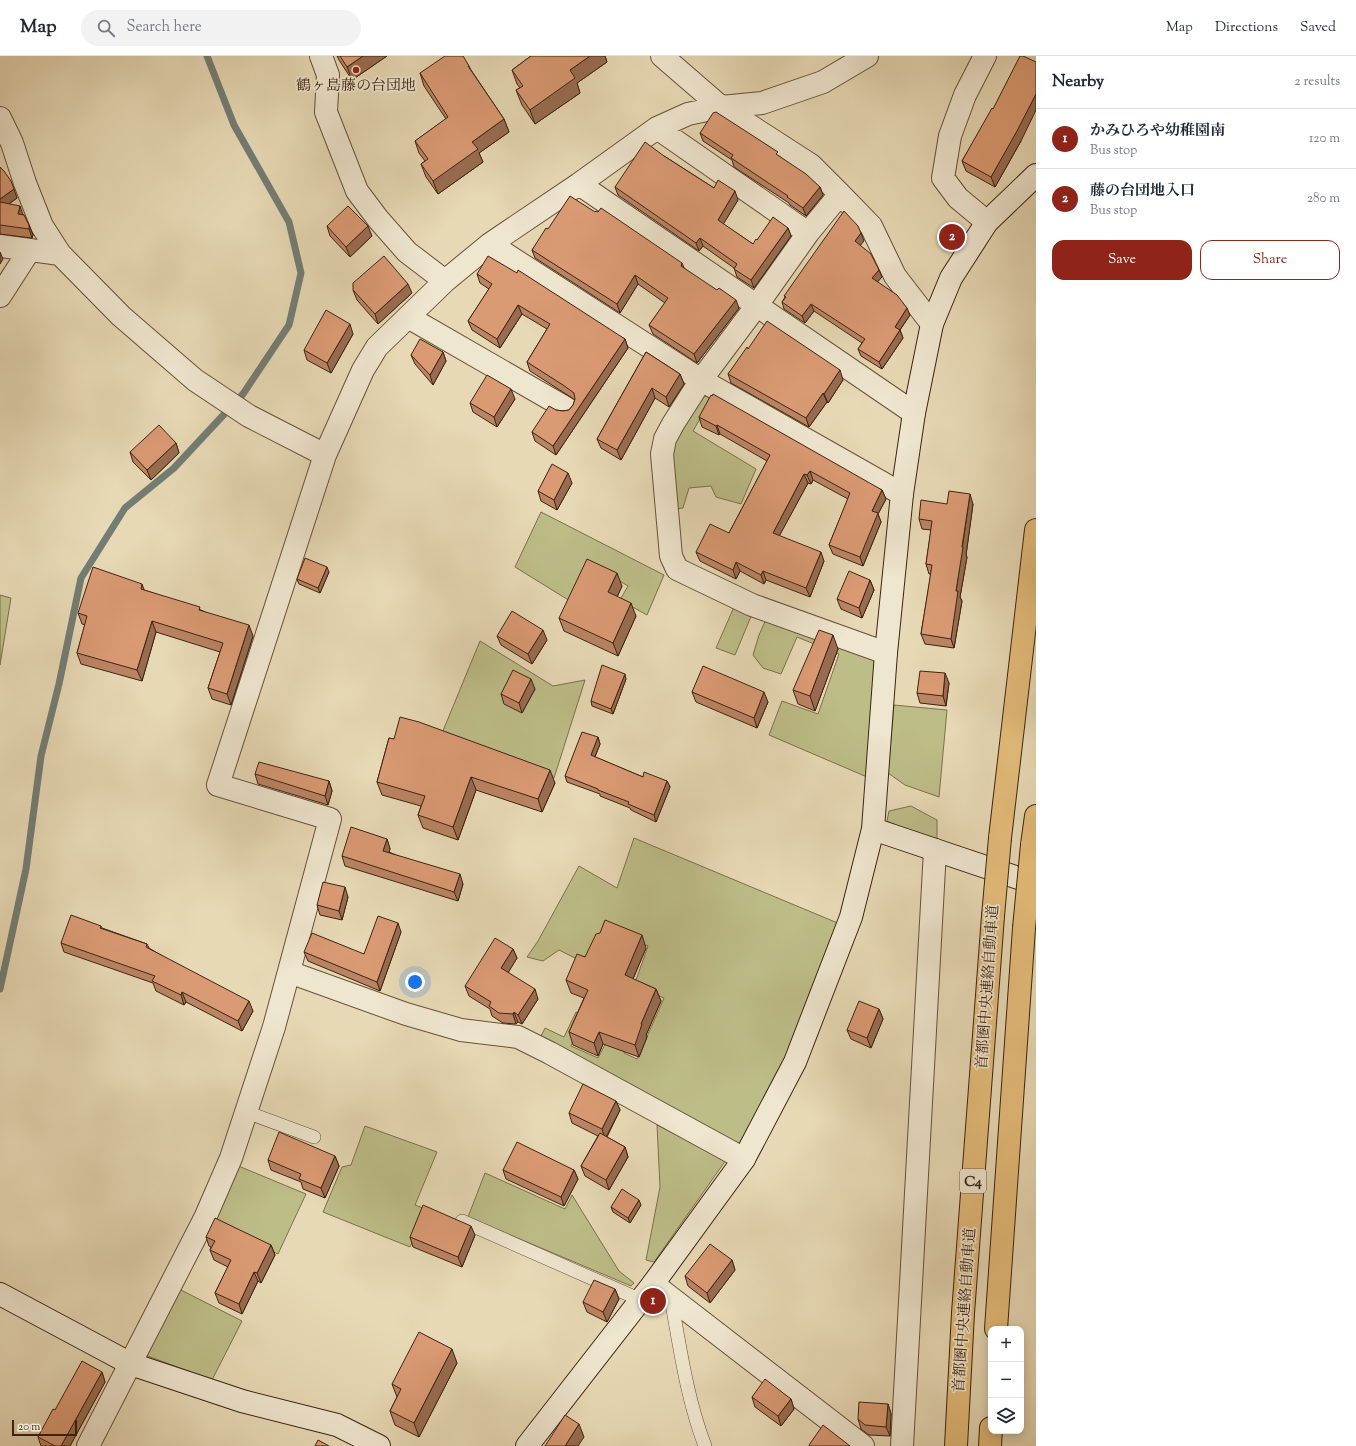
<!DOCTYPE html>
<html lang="en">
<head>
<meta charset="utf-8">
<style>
	body { margin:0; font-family:"Sorts Mill Goudy","Noto Serif JP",serif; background:#f2f2f3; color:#1f2937 }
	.controls { position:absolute; right:12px; bottom:12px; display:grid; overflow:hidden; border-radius:8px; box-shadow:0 2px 10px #0003 }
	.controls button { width:36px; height:36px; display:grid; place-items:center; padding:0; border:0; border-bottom:1px solid #e0e1e3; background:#fff; color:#1f2937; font:20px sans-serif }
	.scale { position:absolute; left:12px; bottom:10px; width:65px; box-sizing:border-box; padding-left:4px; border:2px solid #3c2410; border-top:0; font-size:11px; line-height:14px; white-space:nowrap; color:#3c2410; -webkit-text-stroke:3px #efe6cf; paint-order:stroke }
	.you { position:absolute; left:415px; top:926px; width:14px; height:14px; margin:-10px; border:3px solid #fff; border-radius:50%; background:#1a73e8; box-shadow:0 0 0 6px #1a73e833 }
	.badge { display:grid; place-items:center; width:26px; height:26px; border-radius:50%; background:#8f2418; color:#fff; font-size:13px; font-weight:700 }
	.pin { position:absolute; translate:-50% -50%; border:2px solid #fff; box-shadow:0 1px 4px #0006 }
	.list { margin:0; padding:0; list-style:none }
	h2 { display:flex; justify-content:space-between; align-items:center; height:52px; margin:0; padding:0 16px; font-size:17px }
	h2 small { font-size:13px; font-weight:400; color:#747a83 }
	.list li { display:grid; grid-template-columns:26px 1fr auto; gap:12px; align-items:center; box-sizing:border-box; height:60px; padding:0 16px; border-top:1px solid #e0e1e3 }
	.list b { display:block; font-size:15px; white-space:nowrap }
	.list p { margin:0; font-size:13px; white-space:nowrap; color:#747a83 }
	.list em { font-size:13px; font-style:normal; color:#747a83 }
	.actions { display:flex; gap:8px; padding:12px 16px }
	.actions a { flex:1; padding:9px 0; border:1px solid #8f2418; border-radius:12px; text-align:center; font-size:14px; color:#8f2418 }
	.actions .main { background:#8f2418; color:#fff }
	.icon { flex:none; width:22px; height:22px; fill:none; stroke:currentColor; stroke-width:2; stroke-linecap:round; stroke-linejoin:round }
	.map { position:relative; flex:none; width:1036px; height:1390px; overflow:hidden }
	header { display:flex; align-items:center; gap:24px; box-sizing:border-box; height:56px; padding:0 20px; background:#fff; border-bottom:1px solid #e0e1e3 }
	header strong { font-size:19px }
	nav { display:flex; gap:22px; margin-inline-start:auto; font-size:14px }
	.search { width:280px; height:36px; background:#f2f2f3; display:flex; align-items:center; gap:10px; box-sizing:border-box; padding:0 14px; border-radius:22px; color:#747a83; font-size:15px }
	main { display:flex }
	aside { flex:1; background:#fff }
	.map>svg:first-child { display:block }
</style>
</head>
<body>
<header>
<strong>Map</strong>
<div class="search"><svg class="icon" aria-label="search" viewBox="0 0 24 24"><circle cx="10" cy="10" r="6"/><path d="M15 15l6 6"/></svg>Search here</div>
<nav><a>Map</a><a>Directions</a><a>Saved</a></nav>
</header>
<main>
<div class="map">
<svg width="1036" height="1390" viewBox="0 0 1036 1390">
	<rect width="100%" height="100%" fill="#e7d9b5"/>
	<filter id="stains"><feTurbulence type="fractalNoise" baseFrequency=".005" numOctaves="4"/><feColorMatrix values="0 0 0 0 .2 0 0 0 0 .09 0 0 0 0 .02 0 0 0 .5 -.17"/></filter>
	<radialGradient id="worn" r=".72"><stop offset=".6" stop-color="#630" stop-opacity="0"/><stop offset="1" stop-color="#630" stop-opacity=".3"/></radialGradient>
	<path fill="#bdbd88" stroke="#7c704c" d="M705,340l7,2 -19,33 63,38 -15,35 -25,-7 -5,-11 -22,2 -6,20 -8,1 -5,-52 3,-14 27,-45z
		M541,456l123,63 -17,40 -27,-15 8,-14 -23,-14 -35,29 -55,-34z
		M0,539l11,3 -11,67z
		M734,551l18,7 -17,41 -19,-7z
		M767,561l108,38 -8,122 -98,-42 13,-34 36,13 21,-60 -42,-17 -16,37 -18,-6 -10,-13 6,-20z
		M480,585l73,45 32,-6 -31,98 -114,-40z
		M894,649l53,5 -8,87 -34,-12 -17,-12z
		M911,750l26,14v22l-50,-21 2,-10z
		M634,782l206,86 -48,122 -52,98 -115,-58 -86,-46 6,-12 19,9 12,-25 8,4 -13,30 27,12 11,-21 17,7 -2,9 13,6 27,-61 -30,-12 14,-40 -39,-17 -20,26 -12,4 -18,-9 -16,11 -16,-4 11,-16 41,-75 38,22z
		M657,1069l69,35 -72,102 -8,-2 14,-73z
		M365,1070l72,26 -22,53 13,5 -18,37 -87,-35 19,-45 9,-2z
		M236,1109l70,29 -28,60 -65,-31z
		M485,1117l80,36 7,-14 47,76 15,12 -3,3 -163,-69z
		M177,1232l65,33 -30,59 -67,-25z"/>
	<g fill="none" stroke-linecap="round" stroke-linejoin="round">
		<path stroke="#747d74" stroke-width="7" d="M0,933l26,-120 15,-113 18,-72 22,-106 44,-70 49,-40 69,-74 46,-69 12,-52 -12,-51 -55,-97 -27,-69"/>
		<g stroke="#675139" stroke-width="14">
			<path id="lane" d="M246,1056l68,25
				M462,1165l179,79
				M671,1242c9,50 16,101 34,148"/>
		</g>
		<g stroke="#675139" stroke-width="24">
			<path id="street" d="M321,0l7,19 -2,37 31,79 21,28 29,33 38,29
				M662,0l59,51 90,58 29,29 31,32 24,50 37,48
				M985,0l-20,39 -15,41 -7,42 15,20 29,24
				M0,62l12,25 13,40 17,43 18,28 61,62 74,64 54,36 76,39
				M657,72l151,105
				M579,128l335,229
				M840,138l-32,39 -51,72 -56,75 -28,44 -8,15 -3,15 9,102 6,13 75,36 134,48
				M490,188l211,136 201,114
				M0,190l60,8
				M0,240l29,-45
				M408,261l158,91
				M289,916l117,42 55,16 57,7 32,16 194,106
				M653,1228l210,162
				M88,1390l117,-228 26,-60 43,-131 56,-208 -112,-34 107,-330 38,-85 14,-23 68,-66 45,-37 89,-60 78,-56 31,-14 33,-7 41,-4 61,-21 44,-26
				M902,1390l33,-596"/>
		</g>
		<g stroke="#3c2410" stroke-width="24">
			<path id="secondary" d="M873,773l163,55
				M0,1238l131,70 111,37 95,24 42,21
				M527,1390l126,-162 91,-125 51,-97 56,-145 22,-88 13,-176 16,-159 12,-81 18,-89 19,-46 36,-56 49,-47"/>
		</g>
		<g stroke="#3c2410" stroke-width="24">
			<path id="highway" d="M1000,782l36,-308
				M1032,789l4,-29
				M996,1273l28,-401
				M956,1390l7,-133 30,-397
				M990,1390l1,-18"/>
		</g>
		<use href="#lane" stroke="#efe6cf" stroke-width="13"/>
		<use href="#street" stroke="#efe6cf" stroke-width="22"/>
		<use href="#secondary" stroke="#efe6cf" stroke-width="22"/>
		<use href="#highway" stroke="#e4bc7a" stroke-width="22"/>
		<g stroke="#3c2410" stroke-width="24" stroke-linecap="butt">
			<path id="highway-bridge" d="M993,860l7,-78
				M1024,872l8,-83"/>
		</g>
		<use href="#highway-bridge" stroke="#e4bc7a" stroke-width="22"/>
	</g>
	<path fill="#bb8464" stroke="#3c2410" d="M337,0h50l-35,24 -13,-20z
		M531,0h74l2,6 -30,21 3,10 -45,31 -13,-19 -6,-15 4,-2 -3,-4 -5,-14z
		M469,10l2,4 33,49 5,13 -30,21 4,9 -45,32 -12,-17 -5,-13 4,-3 -6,-8 -4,-12 31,-22 -22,-33 -4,-13z
		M993,53l28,32 -26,46 -29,-16 -4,-10z
		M700,77l79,23 41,31 3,8 -17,21 -16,-11 -1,-2 -55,-36 -2,-7 -29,-19z
		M664,100l50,32 24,12 -15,24 30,20 4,-4 31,-12 3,8 -37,52 -17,-11 -3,-9 -31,-22 -4,5 -81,-56 -3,-8z
		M0,111l17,31 -8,6 14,10 6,11 4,10 -1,3 -32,-4z
		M327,170l45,10 -22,21 -20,-21z
		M548,173l137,40 54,39 -42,55 -44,-29 -4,-9 16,-22 -27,-19 -18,29 -85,-55 -3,-8z
		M864,185l-4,4 22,32 -5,5 33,33 -10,15 3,8 -21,31 -21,-13 -3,-7 4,-6 -48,-32 -9,12 -21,-14 -2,-7 3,-5 -1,-1z
		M477,218l148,65 3,9 -72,107 -21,-14 -3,-9 24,-22 7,1 6,-1 4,-5 2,-5 -9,-6 -36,-23 -3,-9 20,-33 -25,-15 -22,34 -28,-18 -4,-9 21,-32 -9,-6z
		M353,234l59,3 -34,31 -21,-24z
		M353,278l-22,39 -24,-13 -3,-10z
		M748,293l95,31 -15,23 -1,-1 -18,25 -78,-44 -3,-9z
		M443,296l3,9 -13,24 -18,-21 -4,-9z
		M646,296l34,22 4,10 -15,23 -14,-9 -34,62 -20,-12 -4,-9z
		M515,343l-18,28 -24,-15 -3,-9z
		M699,361l183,73 4,9 -8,15 3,8 -18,44 -30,-12 -4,-9 19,-46 -35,-19 -2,4 -3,-1 -29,53 45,25 -14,36 -44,-17 -2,4 -24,-13 -4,8 -36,-18 -4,-9 33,-19 38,-72 -47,-27 -1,1 -17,-8z
		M176,387l3,10 -28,27 -18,-18 -3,-10z
		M572,427l-15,27 -16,-9 -3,-10z
		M947,448h26l-7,51 1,2 -7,40 2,4 -8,47 -29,-4 -4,-10 10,-60h-2l-3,-10 5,-34 -9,-1 -3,-10z
		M329,516l-9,21 -21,-9 -2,-5z
		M870,524l4,10 -12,28 -21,-9 -4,-10z
		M622,530l-5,11 19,19 -18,40 -54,-25 -5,-13z
		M144,534l57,20 52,26 -22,69 -19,-6 -4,-11 12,-36 -64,-20 -14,49 -61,-17 -4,-11 8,-28 -3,-1 -4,-11z
		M497,580l50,4 -15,24 -31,-19z
		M838,593l-23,62 -17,-7 -5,-14z
		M626,623l-13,35 -21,-8 -1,-5z
		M949,627l-3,23 -26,-3 -3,-10z
		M535,633l-13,24 -18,-9 -3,-10z
		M692,636l76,10 -11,26 -61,-26z
		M598,681l2,7 -5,13 48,20 24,4 3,6 -14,35 -25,-12 -1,-2 -30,-12v-2l-33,-12 -2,-6z
		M389,682l166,45 -13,29 -66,-22 -18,50 -35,-12 -5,-13 3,-9 -39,-11 -5,-13z
		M255,718l74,7 3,10 -4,14 -70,-21z
		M387,783l3,10 -1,3 74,32 -5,17 -113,-35 -3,-10z
		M348,841l-6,23 -22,-5 -3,-10z
		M101,870l1,2 45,16 2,4 104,63 -11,20 -56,-29 -2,3 -28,-14 -3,-8 -89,-31 -3,-9z
		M401,876l-21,59 -72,-30 -4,-9 60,2z
		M646,892l-13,31 23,10 5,12 -15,34 1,2 -8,20 -36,-13 -5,12 -25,-11 -4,-13 15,-34 -13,-5 -5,-13 19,-23z
		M513,893l4,9 -9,14 30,27 -16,25 -4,-2 -2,2 -13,-1 -11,-7 -2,-7 -21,-13 -4,-10z
		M879,953l4,10 -12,29 -20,-9 -4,-9z
		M616,1045l4,9 -13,27 18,10 3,10 -19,33 -24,-14 -4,-10 17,-30 -26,-13 -3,-10z
		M335,1100l4,10 -14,32 -22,-9 -2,-7 -30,-12 -3,-10z
		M503,1114h71l4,9 -14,27 -58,-27z
		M641,1149l-11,18 -17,-11 -2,-5z
		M475,1179l-13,32 -49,-20 -3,-10z
		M206,1181l65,8 4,10 -14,28 -3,-2 -16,33 -23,-11 -4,-10 13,-26 -14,-7 -4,-10 1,-3 -2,-1z
		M732,1204l3,10 -25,33 -22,-17 -3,-10z
		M615,1233l4,10 -12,23 -20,-10 -4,-10z
		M457,1307l-38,74 -24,-12 -5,-14 7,-14 -5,-13z
		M102,1316l3,10 -35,64h-29l-3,-9 17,-27z
		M752,1341l39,2 3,10 -13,17 -26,-19z
		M888,1348l3,10 -1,22 -21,-1 -8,-6 -3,-10z"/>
	<path fill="#996c51" stroke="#3c2410" d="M363,0h24l-35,24 -5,-13z
		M590,0h15l2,6 -30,21 3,10 -45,31 -5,-14 40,-40z
		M1036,38v16l-15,31 -26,46 -4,-10z
		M504,63l5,13 -30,21 4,9 -45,32 -5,-13 39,-39z
		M820,131l3,8 -17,21 -3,-8z
		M14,133l3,9 -17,12v-11z
		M735,135l3,9 -17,28 -3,-8z
		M20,150l3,9 -5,-1z
		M29,169l4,10 -1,3 -3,-9z
		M368,170l4,10 -22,21 -4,-10z
		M788,172l3,8 -37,52 -3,-8z
		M861,177l3,8 -6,7 -3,-7z
		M700,182l3,8 -4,5 -3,-8z
		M0,196l3,7 -3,5z
		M682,207l4,9 -5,-6z
		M879,214l3,7 -8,9 -2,-8z
		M635,219l3,9 -18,29 -3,-9z
		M408,228l4,9 -34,31 -3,-10z
		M736,244l3,8 -42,55 -3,-9z
		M811,248l3,7 -9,12 -3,-7z
		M518,249l4,9 -22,34 -3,-9z
		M907,252l3,7 -13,19 -2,-7z
		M350,268l3,10 -22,39 -4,-10z
		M900,274l3,8 -21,31 -3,-7z
		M625,283l3,9 -72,107 -3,-9z
		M443,296l3,9 -13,24 -3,-10z
		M840,314l3,10 -15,23 -4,-9z
		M680,318l4,10 -15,23 -3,-10z
		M652,332l3,10 -34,62 -4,-10z
		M511,333l4,10 -18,28 -3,-10z
		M823,337l4,9 -18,25 -3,-9z
		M717,369l3,9 -1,1 -3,-9z
		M176,387l3,10 -28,27 -4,-10z
		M810,415l3,9 -2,4 -4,-9z
		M568,417l4,10 -15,27 -3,-10z
		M804,418l4,9 -32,59 -3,-9z
		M882,434l4,9 -8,15 3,8 -18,44 -3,-9 12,-46z
		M970,438l3,10 -7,51 1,2 -7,40 2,4 -8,47 -3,-9 5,-48z
		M821,496l3,9 -14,36 -4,-9z
		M736,506l4,9 -4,8 -3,-9z
		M327,511l2,5 -9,21 -2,-5z
		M763,515l3,9 -2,4 -3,-9z
		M617,517l5,13 -9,20 -5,-14z
		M870,524l4,10 -12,28 -3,-10z
		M142,528l4,11 -5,-6z
		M631,547l5,13 -18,40 -5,-13z
		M152,565l4,11 -14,49 -5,-11z
		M249,569l4,11 -22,69 -4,-11z
		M543,574l4,10 -15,24 -4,-10z
		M833,579l5,14 -23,62 -5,-15z
		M945,617l4,10 -3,23 -3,-10z
		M625,618l1,5 -13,35 -2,-5z
		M531,623l4,10 -13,24 -3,-10z
		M764,636l4,10 -11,26 -3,-10z
		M598,681l2,7 -7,17 -2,-6z
		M550,714l5,13 -13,29 -4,-13z
		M471,721l5,13 -18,50 -5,-13z
		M329,725l3,10 -4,14 -3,-9z
		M667,725l3,6 -14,35 -2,-7z
		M387,783l3,10 -4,11 -3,-9z
		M460,818l3,10 -5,17 -4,-9z
		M345,831l3,10 -6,23 -3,-9z
		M398,867l3,9 -21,59 -3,-9z
		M642,879l4,13 -17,40 -4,-13z
		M513,893l4,9 -12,20 -4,-10z
		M535,933l3,10 -16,25 -4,-9z
		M656,933l5,12 -15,34 1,2 -8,20 -4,-12 6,-21z
		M182,936l4,10 -2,3 -3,-10z
		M249,945l4,10 -11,20 -4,-10z
		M879,953l4,10 -12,29 -4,-10z
		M514,956l4,10 -2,2 -3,-10z
		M599,976l4,12 -5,12 -4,-13z
		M616,1045l4,9 -15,29 -3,-10z
		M625,1091l3,10 -19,33 -3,-10z
		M335,1100l4,10 -14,32 -4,-10z
		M574,1114l4,9 -14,27 -3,-9z
		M639,1144l2,5 -11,18 -2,-5z
		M471,1170l4,9 -13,32 -4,-10z
		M271,1189l4,10 -14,28 -4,-10z
		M732,1204l3,10 -25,33 -3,-10z
		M254,1216l4,9 -16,33 -3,-10z
		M615,1233l4,10 -12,23 -4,-10z
		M452,1293l5,14 -38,74 -5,-14z
		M102,1316l3,10 -35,64h-9z
		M791,1343l3,10 -13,17 -3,-10z
		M888,1348l3,10 -1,22 -4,-9z
		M579,1368l5,13 -6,9h-13z"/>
	<path fill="#da9a74" stroke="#3c2410" d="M340,0h23l-16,11z
		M445,0h18l6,10h-1l36,53 -32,23 6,7 -45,32 -12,-17 7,-5 -13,-18 33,-24 -28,-44z
		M531,0h59l-20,14 5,8 -45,32 -14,-20 7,-4 -11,-16z
		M1020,0h3l13,6v32l-19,37 -26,46 -29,-16 30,-53 1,1z
		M716,56l62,40 -2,2 30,20 14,13 -17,21 -16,-11 1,-1 -57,-38 2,-3 -33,-22 13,-20z
		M645,86l19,14 50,32 4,-8 17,11 -17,29 35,24 3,-5 1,1 16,-23 15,11 -37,52 -17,-11 3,-5 -37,-26 -4,5 -81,-56z
		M0,111l4,4 7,10 3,8 -14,10z
		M570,140l25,16 1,-1 2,1 3,-4 81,55 -1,3 36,24 2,-2 17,12 -42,54 -45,-29 19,-27 -33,-23 -18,29 -85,-54 14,-22 2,1z
		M0,146l20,4 -2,8 6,1 5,10v4l-29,-4z
		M348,150l20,20 -22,21 -19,-21z
		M844,155l14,15 3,7 -6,8 16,13 8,16 -7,8 25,17 10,13 -12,19 5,3 -21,32 -21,-13 7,-10 -54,-35 -9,12 -20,-14 4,-5 -2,-1z
		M384,200l24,28 -33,30 -22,-24v-7z
		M488,200l29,17 1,-3 107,69 -72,107 -21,-14 17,-26 7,4 7,1 6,-1 4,-5 2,-6 -1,-6 -11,-8 -36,-23 23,-38 -32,-19 -21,34 -29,-18 24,-37 -15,-10z
		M326,254l24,14 -23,39 -23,-13z
		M767,265l73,49 -16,24 -1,-1 -17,25 -78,-44 19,-27 1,2z
		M420,283l23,13 -13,23 -19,-20z
		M646,296l34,22 -14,23 -14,-9 -35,62 -20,-11z
		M487,319l24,14 -17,28 -24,-14z
		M713,338l169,96 -10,21 6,2 -18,44 -31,-12 21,-52 -40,-22 -3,4 -3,-1 -31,59 48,19 -15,36 -43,-17 -2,4 -25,-13 -3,8 -37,-18 14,-28 19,9 41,-78 -53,-30 -1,1 -17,-9 12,-22 1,1z
		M159,369l17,18 -29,27 -17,-18z
		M552,408l16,9 -14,27 -16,-9z
		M949,435l21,3 -8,53h1l-7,44h2l-7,48 -30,-5 11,-69 -6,-1 6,-43 -13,-2 2,-19 26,4z
		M305,502l22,9 -9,21 -21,-9z
		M587,503l30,14 -9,19 23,11 -18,40 -54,-25z
		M93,511l49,17 -1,5 59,18 -1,3 50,15 -22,69 -19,-6 15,-45 -71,-22 -15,49 -60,-17 10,-37 -9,-3z
		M849,515l21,9 -11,28 -22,-9z
		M512,555l31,19 -15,24 -31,-18z
		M819,574l14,5 -23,61 -17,-6z
		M602,609l23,9 -14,35 -20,-8z
		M703,610l61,26 -10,26 -62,-26z
		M513,614l18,9 -12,24 -18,-9z
		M920,615l25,2 -2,23 -26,-3z
		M400,661l19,5 131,48 -12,29 -67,-22 -18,50 -35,-12 7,-19 -48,-14 12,-44 5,1z
		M582,676l16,5 -7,18 52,22 1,-5 23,9 -13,34 -26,-11 1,-2 -31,-12v-1l-33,-13z
		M259,706l70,19 -4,15 -70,-22z
		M351,771l36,12 -4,12 77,23 -6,18 -112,-36z
		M323,826l22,5 -6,24 -22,-6z
		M71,859l30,11 -1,2 47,16 -1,3 103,54 -11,20 -56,-29 -1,3 -29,-14 3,-5 -94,-33z
		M378,860l20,7 -21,59 -73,-30 8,-19 52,21z
		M605,864l37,15 -17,40 31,14 -15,35h1l-7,21 -36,-13 -5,11 -25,-11 19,-42 -22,-10 11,-26 8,3 11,-23 4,-1z
		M495,882l18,11 -12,19 34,21 -17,26 -4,-3 -1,2 -14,-1 -10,-7 2,-4 -26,-16z
		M859,945l20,8 -12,29 -20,-8z
		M583,1028l33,17 -14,28 -33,-16z
		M279,1076l56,24 -14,32 -22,-9 2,-5 -33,-14z
		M600,1077l25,14 -19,33 -25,-14z
		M517,1086l57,28 -13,27 -58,-27z
		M622,1133l17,11 -11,18 -17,-11z
		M423,1149l48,21 -13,31 -48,-20z
		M215,1162l56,27 -14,28 -3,-1 -15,32 -24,-11 16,-33 -21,-10 5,-9 -9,-4z
		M710,1188l22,16 -25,33 -22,-17z
		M594,1224l21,9 -12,23 -20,-10z
		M419,1276l33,17 -38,74 -24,-12 11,-22 -9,-5z
		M82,1305l20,11 -41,74h-6l-17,-9 15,-28 2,1z
		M765,1323l26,20 -13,17 -26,-19z
		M859,1346l29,2 -2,23 -21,-2 -7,-6z
		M565,1359l14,9 -14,22h-20z
		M823,1369l27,21h-40l-1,-1z
		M318,1384l11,6h-14z"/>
	<circle fill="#8f2418" stroke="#efe6cf" stroke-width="1.5" cx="356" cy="14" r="4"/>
	<g text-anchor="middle" stroke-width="3.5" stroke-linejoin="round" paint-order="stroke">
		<rect fill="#efe6cf" stroke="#725e49" stroke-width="1" x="960" y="1113" width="26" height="24" rx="3"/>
		<g font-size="14" font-weight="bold" fill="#3c2410">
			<text x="973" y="1130">C4</text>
		</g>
		<g font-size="15" fill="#3c2410" stroke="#efe6cf">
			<text x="356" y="34">鶴ヶ島藤の台団地</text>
		</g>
		<g font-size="15" fill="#3c2410" stroke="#efe6cf">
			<text transform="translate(987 931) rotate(-86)" y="5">首都圏中央連絡自動車道</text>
			<text transform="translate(964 1254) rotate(-86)" y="5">首都圏中央連絡自動車道</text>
		</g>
	</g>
	<rect width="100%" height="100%" filter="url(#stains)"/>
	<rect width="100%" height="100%" fill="url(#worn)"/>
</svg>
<div class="controls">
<button>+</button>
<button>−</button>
<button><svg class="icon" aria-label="layers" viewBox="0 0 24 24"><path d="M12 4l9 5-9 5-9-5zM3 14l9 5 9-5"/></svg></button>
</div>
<div class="scale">20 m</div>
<div class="you"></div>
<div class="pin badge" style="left:653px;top:1245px">1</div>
<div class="pin badge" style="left:952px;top:181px">2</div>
</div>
<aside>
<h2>Nearby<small>2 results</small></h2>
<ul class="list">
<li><span class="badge">1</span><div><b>かみひろや幼稚園南</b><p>Bus stop</p></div><em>120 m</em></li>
<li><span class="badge">2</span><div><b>藤の台団地入口</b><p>Bus stop</p></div><em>280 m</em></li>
</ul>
<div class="actions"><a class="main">Save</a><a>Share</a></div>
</aside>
</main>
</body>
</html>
